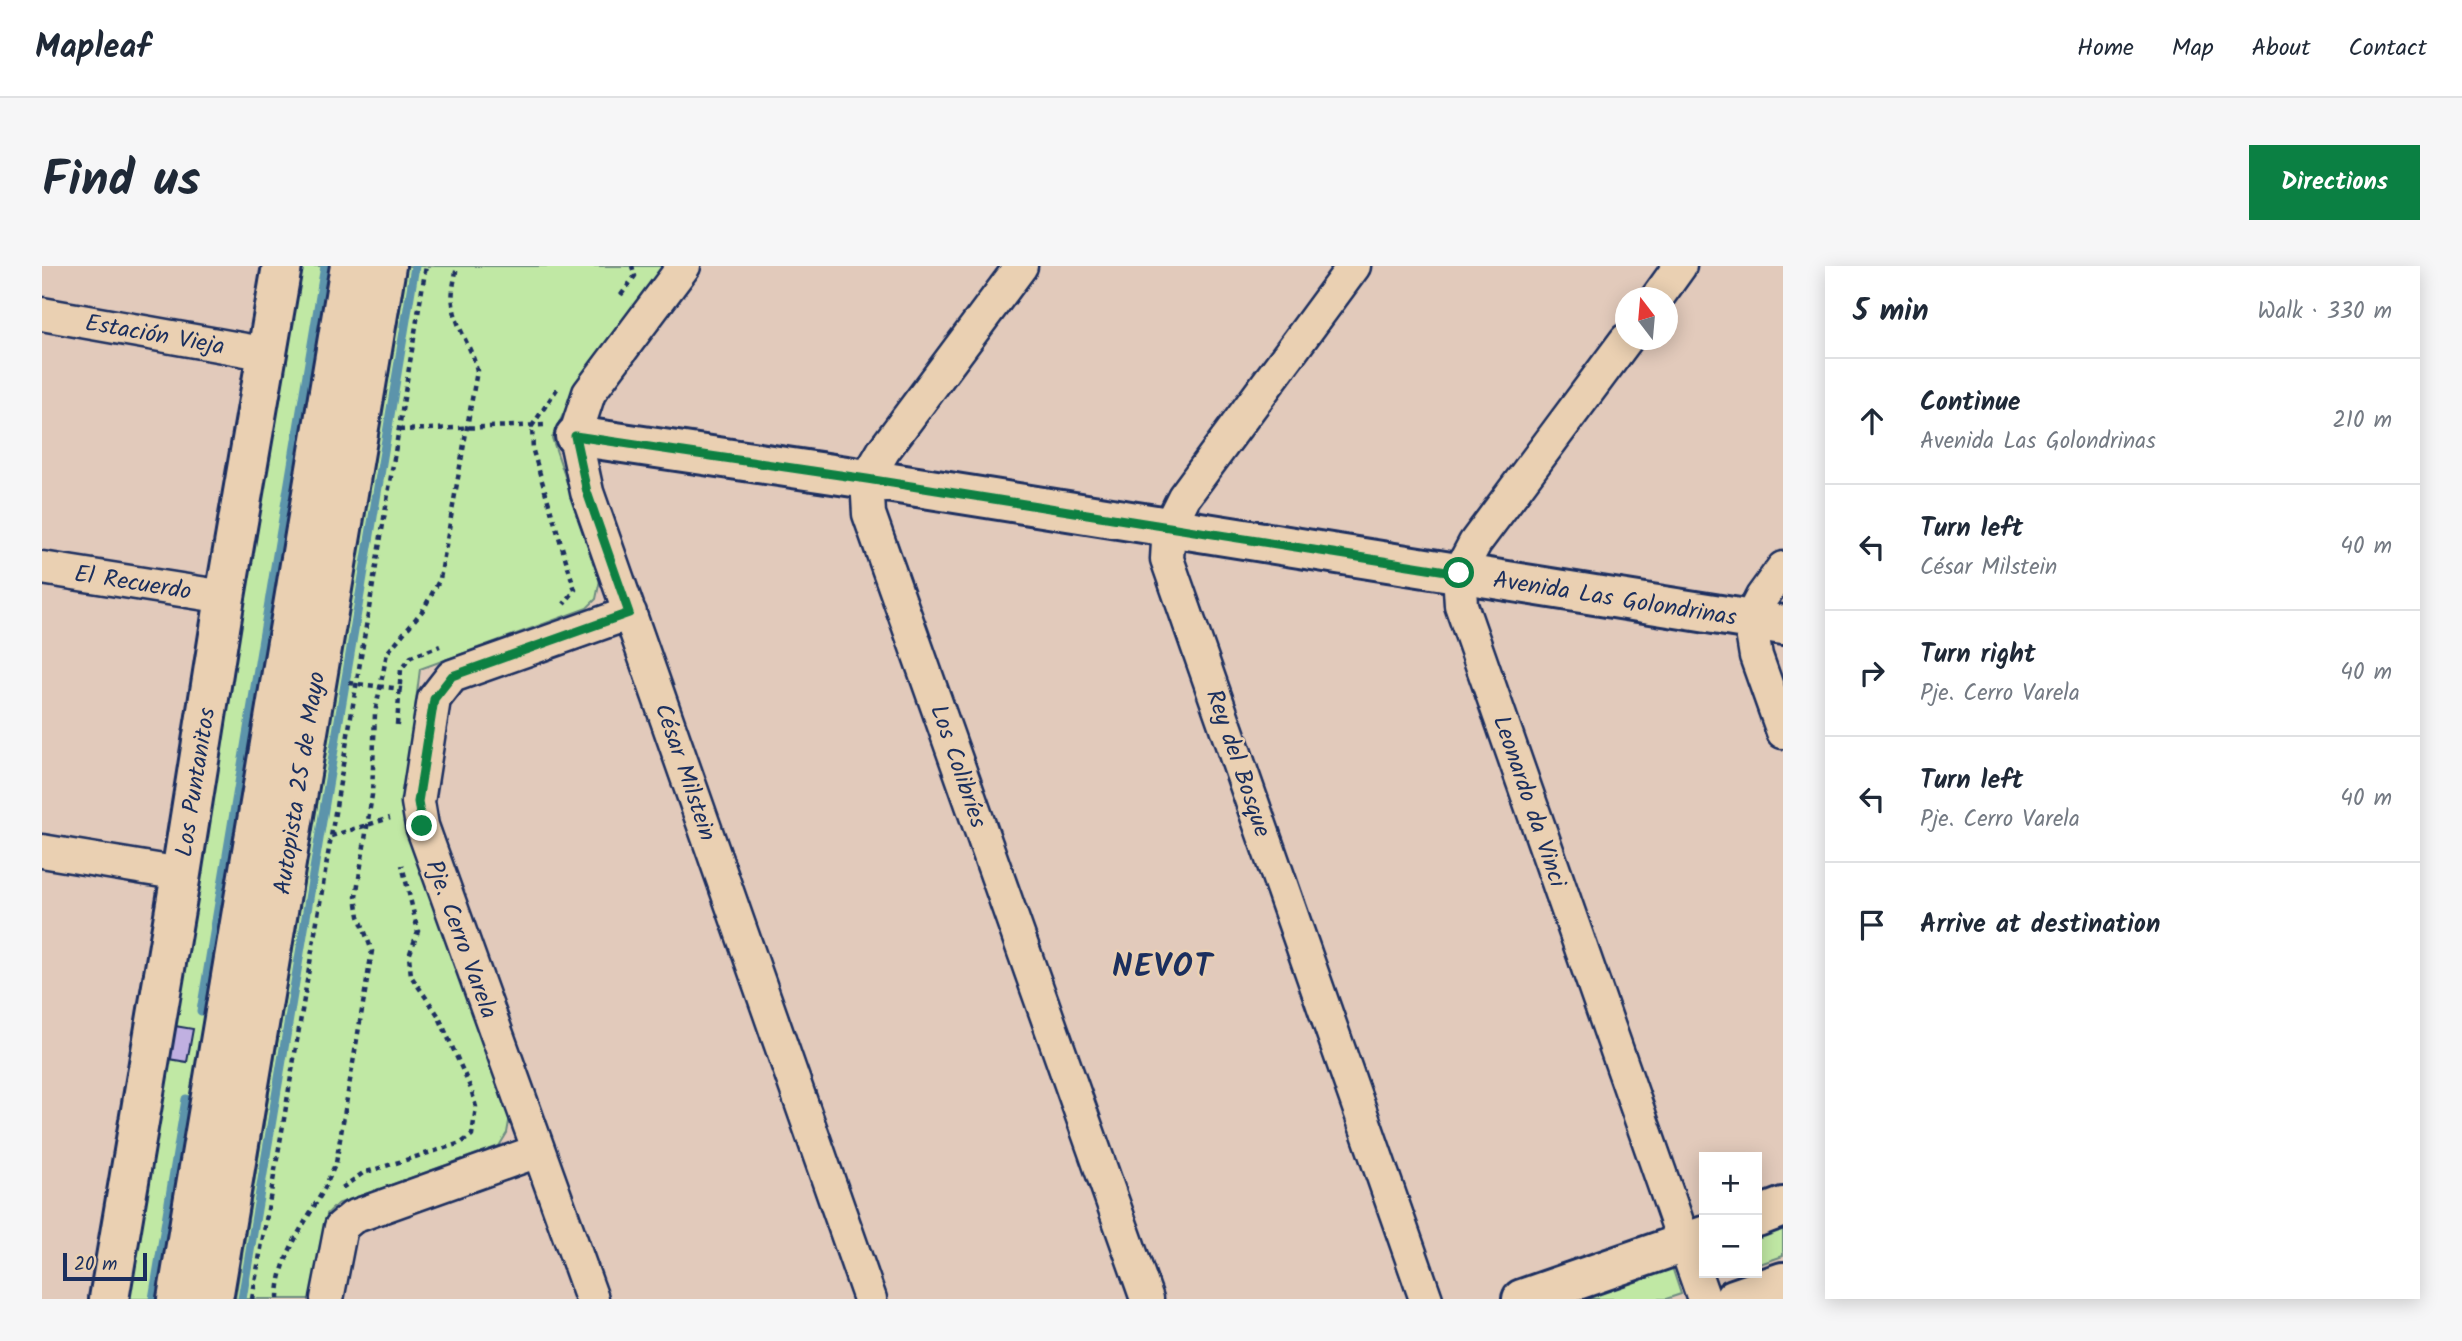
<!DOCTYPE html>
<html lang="en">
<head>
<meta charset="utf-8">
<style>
	body { margin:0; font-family:Kalam,sans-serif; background:#f6f6f7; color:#1f2937 }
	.controls { position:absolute; right:21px; bottom:21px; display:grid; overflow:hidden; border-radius:0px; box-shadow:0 4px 18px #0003 }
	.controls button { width:63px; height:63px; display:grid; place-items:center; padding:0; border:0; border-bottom:2px solid #e0e1e3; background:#fff; color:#1f2937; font:35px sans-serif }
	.compass { position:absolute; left:1573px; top:21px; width:63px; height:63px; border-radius:50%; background:#fff; box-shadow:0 4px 18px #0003; rotate:344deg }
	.scale { position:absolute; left:21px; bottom:18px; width:84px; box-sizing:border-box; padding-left:7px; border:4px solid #1b2f5e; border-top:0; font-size:19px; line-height:24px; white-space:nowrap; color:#1b2f5e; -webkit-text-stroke:5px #ead0b2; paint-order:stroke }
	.stop { position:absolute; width:21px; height:21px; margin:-16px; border:5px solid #0b8043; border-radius:50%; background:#fff }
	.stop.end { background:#0b8043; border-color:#fff; box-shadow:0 2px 7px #0008 }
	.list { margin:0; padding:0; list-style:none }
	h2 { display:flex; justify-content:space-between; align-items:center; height:91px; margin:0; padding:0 28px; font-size:30px }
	h2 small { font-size:23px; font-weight:400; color:#747a83 }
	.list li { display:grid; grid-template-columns:46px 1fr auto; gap:21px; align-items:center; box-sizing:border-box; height:126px; padding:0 28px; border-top:2px solid #e0e1e3 }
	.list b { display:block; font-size:26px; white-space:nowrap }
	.list p { margin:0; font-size:23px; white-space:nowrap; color:#747a83 }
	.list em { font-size:23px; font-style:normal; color:#747a83 }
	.icon { flex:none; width:38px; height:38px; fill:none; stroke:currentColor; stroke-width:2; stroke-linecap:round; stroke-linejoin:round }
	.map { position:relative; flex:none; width:1741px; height:1033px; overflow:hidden; border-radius:0px }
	header { display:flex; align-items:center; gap:42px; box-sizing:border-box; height:98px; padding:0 35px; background:#fff; border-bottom:2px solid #e0e1e3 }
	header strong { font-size:33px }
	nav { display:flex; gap:38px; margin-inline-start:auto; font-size:24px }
	.intro { display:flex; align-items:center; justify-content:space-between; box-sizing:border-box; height:168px; padding:0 42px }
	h1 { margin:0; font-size:49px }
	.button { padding:18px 32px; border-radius:0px; background:#0b8043; color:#fff; font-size:24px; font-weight:700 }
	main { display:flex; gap:42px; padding:0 42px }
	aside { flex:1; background:#fff; border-radius:0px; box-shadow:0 4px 18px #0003 }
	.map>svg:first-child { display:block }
</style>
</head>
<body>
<header>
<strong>Mapleaf</strong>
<nav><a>Home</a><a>Map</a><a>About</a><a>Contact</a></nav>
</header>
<div class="intro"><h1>Find us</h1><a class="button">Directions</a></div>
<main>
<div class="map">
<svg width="1741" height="1033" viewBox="0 0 1741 1033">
	<rect width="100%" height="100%" fill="#e2cabb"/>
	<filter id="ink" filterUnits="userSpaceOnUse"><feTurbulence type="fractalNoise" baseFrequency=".0143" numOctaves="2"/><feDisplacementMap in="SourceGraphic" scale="14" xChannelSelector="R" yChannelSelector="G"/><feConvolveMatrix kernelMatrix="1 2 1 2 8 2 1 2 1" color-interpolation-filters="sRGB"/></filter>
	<g filter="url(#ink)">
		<path fill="#c0e8a4" stroke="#6e8c81" stroke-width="2" d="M256,0h35l-171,1033h-40z
			M363,0h257l-7,18 -88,122 -15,32 48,142 -4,19 -9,9 -167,61 -17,134 107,313 -3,17 -8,13 -162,58 -10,10 -10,85h-82z
			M1741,960v30l-26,9v-30z
			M1630,1001l9,27 -15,5h-88z"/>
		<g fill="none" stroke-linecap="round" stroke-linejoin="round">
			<path stroke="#5b94ab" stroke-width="9" d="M159,745l124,-745
				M111,1033l33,-200
				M200,1033l173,-1033"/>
		</g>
		<path fill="#c0b0e1" stroke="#1b2f5e" stroke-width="2" d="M127,759l24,4 -6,33 -24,-4z"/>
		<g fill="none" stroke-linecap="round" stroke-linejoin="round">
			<g stroke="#1b2f5e" stroke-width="37">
				<path id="street" d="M642,0l-95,127 -14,43 12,56 283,807
					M979,0l-137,184 -17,29 2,35 278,785
					M1312,0l-170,231 -15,30 -2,32 259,740
					M1615,32l23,-32
					M0,48l226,40
					M1584,74l-151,203 -16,30 2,32 243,694
					M0,302l183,29
					M1741,302l-21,29 -12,23 6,36 27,76
					M0,585l139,23
					M285,1033l14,-72 12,-10 185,-66
					M550,1033l-170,-473 -4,-24 16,-103 18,-23 178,-63"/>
			</g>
			<g stroke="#1b2f5e" stroke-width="44">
				<path id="secondary" d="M533,170l292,43 916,146
					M1715,951l26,-10
					M67,1033l72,-425 44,-277 57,-331
					M1480,1033l182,-63
					M1692,1033l49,-17"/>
			</g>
			<g stroke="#1b2f5e" stroke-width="44">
				<path id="primary" d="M135,1033l173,-1033
					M171,1033l173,-1033"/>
			</g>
			<path stroke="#1b2f5e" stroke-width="4.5" stroke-dasharray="5 5" stroke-linecap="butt" d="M579,29l14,-19 -3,-10
				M515,123l-25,37 1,25 42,139 -11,14
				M357,164l146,-5
				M307,417l53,6
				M355,459l4,-56 10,-12 29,-11
				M289,570l59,-18
				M300,922l21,-15 98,-30 11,-8 4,-28 -5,-18 -33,-74 -27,-39 -2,-20 9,-25 -16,-66
				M210,1033l30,-168 144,-865
				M236,1033c0,-38 23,-70 41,-101 7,-11 11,-23 17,-35l36,-212 -13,-35 -3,-19 16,-102 3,-82 12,-60 36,-43 17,-31 37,-208c-5,-25 -21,-42 -24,-67 -2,-12 2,-26 4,-38"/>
			<use href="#street" stroke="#ead0b2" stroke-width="32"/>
			<use href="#secondary" stroke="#ead0b2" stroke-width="38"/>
			<use href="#primary" stroke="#ead0b2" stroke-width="38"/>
		</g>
	</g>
	<g fill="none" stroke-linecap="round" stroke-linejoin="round" filter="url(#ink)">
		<path stroke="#0b8043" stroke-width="9" d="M380,560l-4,-24 16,-103 18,-23 177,-63 -42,-121 -12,-56 292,43 592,94"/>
	</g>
	<g text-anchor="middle" stroke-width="5" stroke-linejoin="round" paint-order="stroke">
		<g font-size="24" fill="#1b2f5e" stroke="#ead0b2">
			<text transform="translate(113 68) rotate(10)" y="8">Estación Vieja</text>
			<text transform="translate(91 316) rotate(9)" y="8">El Recuerdo</text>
			<text transform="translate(1573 332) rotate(9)" y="8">Avenida Las Golondrinas</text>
			<text transform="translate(1197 497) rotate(71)" y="8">Rey del Bosque</text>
			<text transform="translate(917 500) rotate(71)" y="8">Los Colibríes</text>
			<text transform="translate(644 506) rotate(71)" y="8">César Milstein</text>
			<text transform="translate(153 516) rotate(-81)" y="8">Los Puntanitos</text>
			<text transform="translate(257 517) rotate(-81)" y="8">Autopista 25 de Mayo</text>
			<text transform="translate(1488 535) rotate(71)" y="8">Leonardo da Vinci</text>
			<text transform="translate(420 673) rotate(70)" y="8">Pje. Cerro Varela</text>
		</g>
		<g font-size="32" font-weight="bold" letter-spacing="2" fill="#1b2f5e" stroke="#ead0b2">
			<text x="1121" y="710">NEVOT</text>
		</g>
	</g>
</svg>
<div class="controls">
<button>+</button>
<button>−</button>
</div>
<svg class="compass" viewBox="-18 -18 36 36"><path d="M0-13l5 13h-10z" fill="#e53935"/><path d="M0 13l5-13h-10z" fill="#747a83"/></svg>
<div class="scale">20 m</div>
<div class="stop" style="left:1417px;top:307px"></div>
<div class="stop end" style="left:380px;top:560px"></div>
</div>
<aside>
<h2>5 min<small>Walk · 330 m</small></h2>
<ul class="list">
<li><svg class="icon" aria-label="ahead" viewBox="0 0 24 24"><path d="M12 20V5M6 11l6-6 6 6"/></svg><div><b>Continue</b><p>Avenida Las Golondrinas</p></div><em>210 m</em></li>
<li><svg class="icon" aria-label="left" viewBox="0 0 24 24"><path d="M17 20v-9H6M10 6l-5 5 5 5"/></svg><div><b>Turn left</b><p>César Milstein</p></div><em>40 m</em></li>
<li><svg class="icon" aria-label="right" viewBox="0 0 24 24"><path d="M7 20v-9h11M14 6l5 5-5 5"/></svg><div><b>Turn right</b><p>Pje. Cerro Varela</p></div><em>40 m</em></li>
<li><svg class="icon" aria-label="left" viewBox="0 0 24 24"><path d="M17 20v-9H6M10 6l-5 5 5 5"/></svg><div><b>Turn left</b><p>Pje. Cerro Varela</p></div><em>40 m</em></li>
<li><svg class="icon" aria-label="arrive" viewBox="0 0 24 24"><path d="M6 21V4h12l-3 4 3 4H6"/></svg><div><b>Arrive at destination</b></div></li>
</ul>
</aside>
</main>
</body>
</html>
